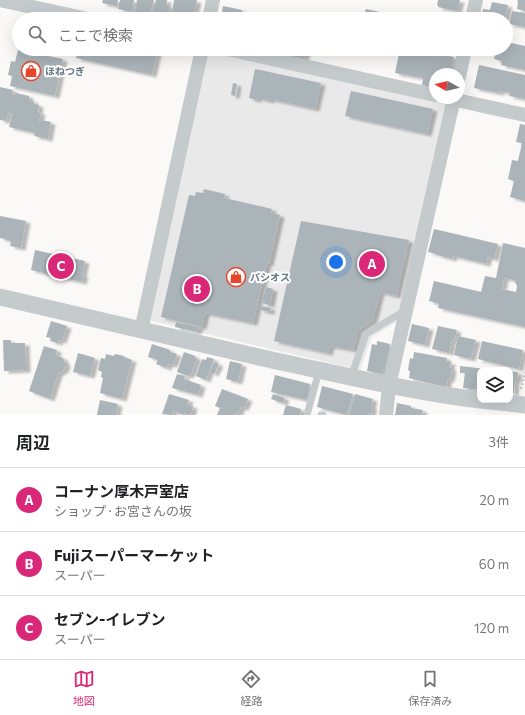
<!DOCTYPE html>
<html lang="ja">
<head>
<meta charset="utf-8">
<style>
	body { margin:0; font-family:Commissioner,"Noto Sans JP",sans-serif; background:#f6f6f6; color:#202124 }
	.controls { position:absolute; right:12px; bottom:12px; display:grid; overflow:hidden; border-radius:8px; box-shadow:0 4px 16px #0002 }
	.controls button { width:36px; height:36px; display:grid; place-items:center; padding:0; border:0; border-bottom:1px solid #e0e0e0; background:#fff; color:#202124; font:20px sans-serif }
	.compass { position:absolute; left:429px; top:68px; width:36px; height:36px; border-radius:50%; background:#fff; box-shadow:0 4px 16px #0002; rotate:278deg }
	.you { position:absolute; left:336px; top:262px; width:14px; height:14px; margin:-10px; border:3px solid #fff; border-radius:50%; background:#1a73e8; box-shadow:0 0 0 6px #1a73e833 }
	.badge { display:grid; place-items:center; width:26px; height:26px; border-radius:50%; background:#db2777; color:#fff; font-size:13px; font-weight:700 }
	.pin { position:absolute; translate:-50% -50%; border:2px solid #fff; box-shadow:0 1px 4px #0006 }
	.list { margin:0; padding:0; list-style:none }
	h2 { display:flex; justify-content:space-between; align-items:center; height:52px; margin:0; padding:0 16px; font-size:17px }
	h2 small { font-size:13px; font-weight:400; color:#757577 }
	.list li { display:grid; grid-template-columns:26px 1fr auto; gap:12px; align-items:center; box-sizing:border-box; height:64px; padding:0 16px; border-top:1px solid #e0e0e0 }
	.list b { display:block; font-size:15px; white-space:nowrap }
	.list p { margin:0; font-size:13px; white-space:nowrap; color:#757577 }
	.list em { font-size:13px; font-style:normal; color:#757577 }
	.icon { flex:none; width:22px; height:22px; fill:none; stroke:currentColor; stroke-width:2; stroke-linecap:round; stroke-linejoin:round }
	.map { position:relative; flex:none; width:525px; height:415px; overflow:hidden }
	.search { position:absolute; background:#fff; box-shadow:0 4px 16px #0002; left:12px; right:12px; top:12px; height:44px; display:flex; align-items:center; gap:10px; box-sizing:border-box; padding:0 14px; border-radius:22px; color:#757577; font-size:15px }
	.sheet { height:244px; background:#fff }
	nav { display:flex; justify-content:space-around; align-items:center; box-sizing:border-box; height:56px; border-top:1px solid #e0e0e0; background:#fff; font-size:11px; color:#757577 }
	nav a { display:grid; justify-items:center; gap:2px }
	nav .on { color:#db2777 }
	.map>svg:first-child { display:block }
</style>
</head>
<body>
<div class="map">
<svg width="525" height="415" viewBox="0 0 525 415">
	<defs>
		<filter id="shadow"><feDropShadow dx="4.5" dy="2.5" stdDeviation="1" flood-color="#0004"/></filter>
	</defs>
	<rect width="100%" height="100%" fill="#faf9f7"/>
	<path fill="#e8e9e8" d="M210,49l232,52 4,4 -48,216 -26,16 -12,33 -208,-49 -3,-7 59,-263z"/>
	<path fill="#aab4b9" fill-rule="evenodd" filter="url(#shadow)" d="M103,0h15l-1,6 -15,-3z
		M120,0h14l-2,12 -14,-3z
		M137,0h17l-5,15 -14,-3z
		M156,0h11l-1,5 4,1 -3,11h-2v2h-14z
		M174,0h23l-4,17 -21,-4z
		M438,0h22l-3,11 -19,-4v-2h-1z
		M518,0h7v11l-8,-2 1,-7 -1,-1z
		M492,2l16,3 -3,14h-24l2,-10 7,1z
		M223,6l19,4 -1,9h-20z
		M366,9l42,9v1h-46z
		M512,11l13,2v14l-16,-3z
		M250,12l22,5 -1,2h-23z
		M171,14l20,4 -1,1h-20z
		M506,42l19,4v24l-24,-5 1,-4 -8,-2 2,-10h10z
		M78,49h80l-6,26 -76,-17z
		M280,49h27l-3,11 -22,-5 1,-4 -3,-1z
		M400,49h15l39,8 -4,17h-15v14l-13,-3 1,-7 -28,-5z
		M18,50l45,9 -8,37 -45,-10 2,-10 -4,-1 3,-14 4,1z
		M479,65l46,10v24l-16,-3 1,-3 -10,-2 -1,2 -25,-5z
		M255,69l66,14 -6,26 -45,-10v2l-13,-3 -1,2 -7,-2z
		M233,83l4,1 -2,12 -4,-1z
		M0,87l13,3 -1,5h4v-2l13,3v4l5,1 -1,2 6,2 -1,7 3,1 -2,8 2,1v-2l10,2 -3,17 -14,-3 1,-3 -26,-6 3,-13 -4,-1 -2,8 -6,-1z
		M351,91l82,18 -6,25 -82,-18z
		M520,124l5,1v76l-15,-4 4,-16 -6,-2 4,-19 6,1 4,-18 -6,-1z
		M204,189l21,5 -1,4 48,11 -1,4 9,2 -11,49 -2,-1 -14,60 -48,-10 -3,14 -41,-10 28,-122 6,1 1,-4 7,1z
		M0,216l26,5 -5,27 -11,-2 1,-5 -11,-3z
		M301,221l108,19 -13,56 -16,-4 -7,28 -15,11 -5,19 -23,-4 -2,7 -54,-12z
		M434,229l64,15 -4,15 -6,-2 -2,7 -33,-8 -1,3 -15,-4v-1l-9,-2z
		M503,243l22,5v79l-87,-19 1,-4 -10,-3 5,-20 47,11 4,-16 11,2zM504,278l10,2 3,6 -1,6 -14,-3z
		M35,250l50,11 -3,14h2l-2,7 -51,-12z
		M266,287l7,2 -3,16 -8,-2z
		M261,306l10,2 -1,4 -10,-2z
		M51,321l16,5 -5,15 -3,-1 -1,3 -8,-2 1,-3 -5,-1z
		M176,322l23,5 -2,5 -22,-5z
		M412,324l17,4 -4,17 -17,-4z
		M438,326l19,4 -3,11 -2,-1 -3,13 -17,-4z
		M458,336l18,4 -5,19 -17,-4z
		M3,340h8v3h14l1,27 -22,1z
		M377,341l13,3 -5,26 -2,-1 -1,5 -15,-3 5,-27 5,1z
		M482,341l41,9 -4,19 -41,-10z
		M152,344l18,6v2l7,2 -4,11 -5,-1 -1,4 -11,-4 2,-4 -10,-3z
		M44,346l13,4 -1,5 7,3 3,7 -2,5 -6,4 -8,25 -21,-8z
		M184,352l11,4v2h2l-6,16h-2l-1,2 -11,-4z
		M414,352l33,6 -1,4h5l-1,6h2l-2,12 -2,-1 -2,8 -37,-9 1,-7 -2,-1 2,-12 3,1z
		M78,353l17,5 -5,18 -17,-4z
		M106,354l8,2 1,-2 9,2v1l8,3 -10,39 -22,-6 3,-15 -2,-1 1,-5 -4,-2 3,-12 4,1z
		M207,357l7,2 -8,21 -10,-4 6,-17 4,1z
		M230,361l12,3 -4,18 -12,-3z
		M214,362l5,2 -5,10 -4,-2z
		M460,366l27,3v1h-7v20l-17,-2 2,-15h-5z
		M510,371l8,1 -1,8h-2l-1,13h-4z
		M177,374l8,2 -1,3 17,6 -3,10 -26,-7z
		M275,375l35,9 -3,16 -36,-8z
		M322,386l31,8 -6,21 -30,-8z
		M222,389l26,10 -4,9 -3,-1 -3,7 -2,-1 -1,2h-18l3,-7 -5,-2z
		M169,394l20,6 -2,5 6,1 -2,9 -7,-2v2l-11,-4 -1,4 -10,-1z
		M273,394l12,4 -2,5 -12,-4z
		M355,394l18,5 -2,8h2l-2,7 -2,-1v2h-20z
		M100,400l18,4 -2,11h-19z
		M397,403l14,3v2l12,2 -1,5h-27z
		M286,405l15,4 -1,6h-17z"/>
	<g fill="none" stroke-linecap="round" stroke-linejoin="round">
		<path stroke="#c1c4c6" stroke-width="2.5" stroke-dasharray="2 2" stroke-linecap="butt" d="M521,389l4,-17"/>
		<path stroke="#c5cbcd" stroke-width="7" d="M351,377l15,-43 40,-24
			M307,415l12,-44
			M321,415h2"/>
		<path stroke="#c5cbcd" stroke-width="14" d="M0,0l88,19
			M209,19l4,-19
			M472,19l4,-19
			M227,49l208,46
			M459,77l6,-28
			M447,98l78,17
			M141,331l61,-282
			M386,415l3,-29 65,-288"/>
		<path stroke="#c5cbcd" stroke-width="17" d="M0,297c93,22 187,44 281,65 66,14 132,30 199,38
			M481,400l44,5"/>
	</g>
	<defs>
		<g id="shop-ring" transform="scale(1)"><circle r="9.5" fill="#fff" stroke="#e6462b" stroke-width="1.5"/><path d="M-5-2.5h2.3a2.7 3.5 0 0 1 5.4 0H5L5.5 6h-11ZM-1.5-2.5h3a1.5 2.3 0 0 0-3 0Z" fill="#e6462b"/></g>
	</defs>
	<g fill-rule="evenodd">
		<use href="#shop-ring" x="31" y="71"/>
		<use href="#shop-ring" x="236" y="277"/>
	</g>
	<g text-anchor="middle" stroke-width="4" stroke-linejoin="round" paint-order="stroke">
		<g font-size="10" font-weight="bold" fill="#647883" stroke="#fff" text-anchor="start">
			<text x="45" y="75">ほねつぎ</text>
			<text x="250" y="281">パシオス</text>
		</g>
	</g>
</svg>
<div class="controls">
<button><svg class="icon" aria-label="layers" viewBox="0 0 24 24"><path d="M12 4l9 5-9 5-9-5zM3 14l9 5 9-5"/></svg></button>
</div>
<svg class="compass" viewBox="-18 -18 36 36"><path d="M0-13l5 13h-10z" fill="#e53935"/><path d="M0 13l5-13h-10z" fill="#757577"/></svg>
<div class="you"></div>
<div class="pin badge" style="left:372px;top:264px">A</div>
<div class="pin badge" style="left:197px;top:289px">B</div>
<div class="pin badge" style="left:61px;top:266px">C</div>
<div class="search"><svg class="icon" aria-label="search" viewBox="0 0 24 24"><circle cx="10" cy="10" r="6"/><path d="M15 15l6 6"/></svg>ここで検索</div>
</div>
<section class="sheet">
<h2>周辺<small>3件</small></h2>
<ul class="list">
<li><span class="badge">A</span><div><b>コーナン厚木戸室店</b><p>ショップ · お宮さんの坂</p></div><em>20 m</em></li>
<li><span class="badge">B</span><div><b>Fujiスーパーマーケット</b><p>スーパー</p></div><em>60 m</em></li>
<li><span class="badge">C</span><div><b>セブン-イレブン</b><p>スーパー</p></div><em>120 m</em></li>
</ul>
</section>
<nav>
<a class="on"><svg class="icon" aria-label="map" viewBox="0 0 24 24"><path d="M3 6l6-2 6 2 6-2v14l-6 2-6-2-6 2zM9 4v14M15 6v14"/></svg>地図</a>
<a><svg class="icon" aria-label="directions" viewBox="0 0 24 24"><path d="M12 3l9 9-9 9-9-9zM9 14v-3h6M13 9l2 2-2 2"/></svg>経路</a>
<a><svg class="icon" aria-label="saved" viewBox="0 0 24 24"><path d="M7 4h10v16l-5-4-5 4z"/></svg>保存済み</a>
</nav>
</body>
</html>
